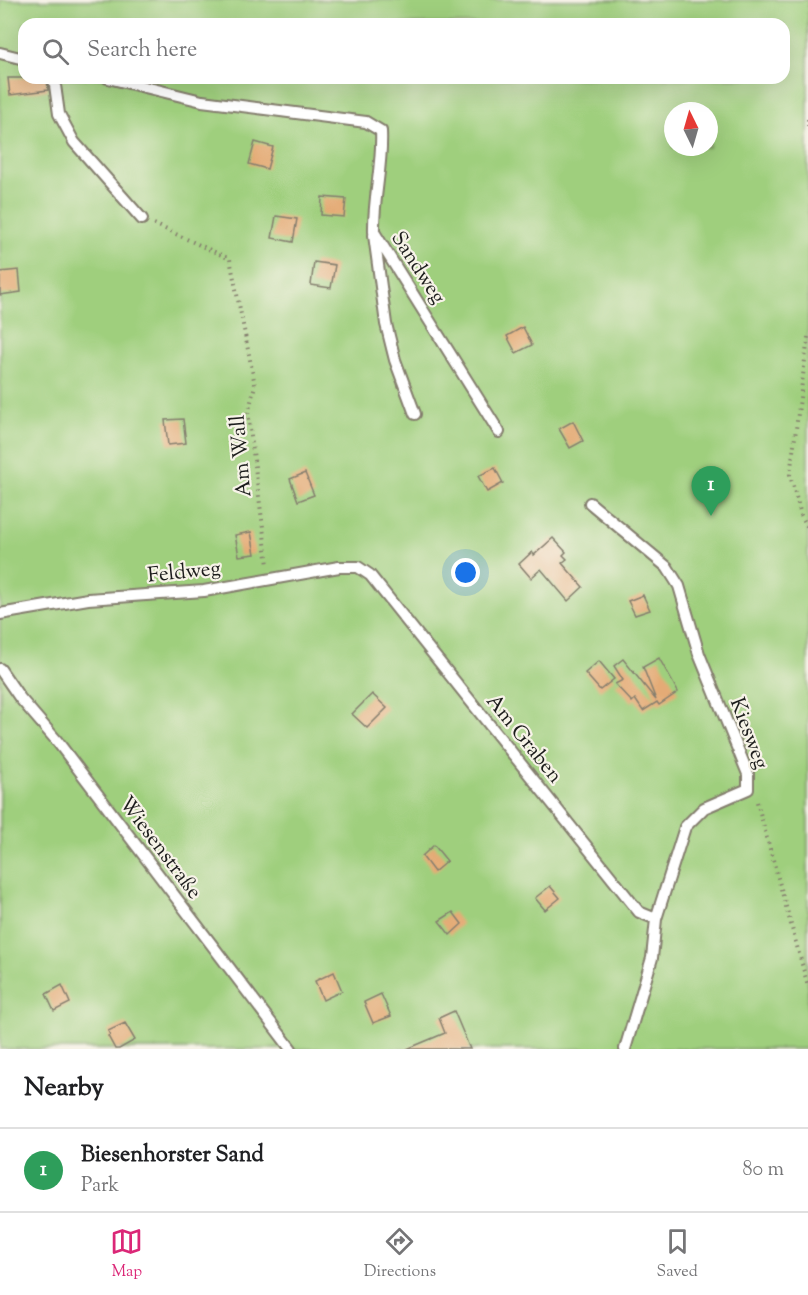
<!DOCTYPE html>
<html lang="en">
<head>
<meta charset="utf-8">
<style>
	body { margin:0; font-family:"Sorts Mill Goudy",serif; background:#f2f2f2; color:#202124 }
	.compass { position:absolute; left:664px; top:102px; width:54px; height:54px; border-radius:50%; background:#fff; box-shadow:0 6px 24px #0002; rotate:355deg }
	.you { position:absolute; left:466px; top:573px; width:21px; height:21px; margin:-15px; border:4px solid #fff; border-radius:50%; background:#1a73e8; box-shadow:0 0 0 9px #1a73e833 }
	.badge { display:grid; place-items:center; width:39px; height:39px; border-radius:50%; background:#db2777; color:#fff; font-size:20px; font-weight:700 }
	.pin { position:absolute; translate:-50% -50px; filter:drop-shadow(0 2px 3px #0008) }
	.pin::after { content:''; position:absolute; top:32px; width:21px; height:18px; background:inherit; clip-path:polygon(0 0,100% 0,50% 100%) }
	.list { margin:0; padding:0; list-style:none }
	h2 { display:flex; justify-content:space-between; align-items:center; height:78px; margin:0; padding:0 24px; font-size:26px }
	h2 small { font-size:20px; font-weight:400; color:#757577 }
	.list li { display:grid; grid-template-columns:39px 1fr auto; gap:18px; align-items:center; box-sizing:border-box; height:84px; padding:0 24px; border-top:2px solid #e0e0e0 }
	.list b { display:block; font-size:22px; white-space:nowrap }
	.list p { margin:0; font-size:20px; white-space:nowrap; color:#757577 }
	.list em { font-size:20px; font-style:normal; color:#757577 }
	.icon { flex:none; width:33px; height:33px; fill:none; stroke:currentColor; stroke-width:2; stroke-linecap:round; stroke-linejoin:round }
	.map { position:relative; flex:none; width:808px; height:1049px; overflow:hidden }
	.search { position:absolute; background:#fff; box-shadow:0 6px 24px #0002; left:18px; right:18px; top:18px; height:66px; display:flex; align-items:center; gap:15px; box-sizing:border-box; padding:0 21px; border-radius:18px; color:#757577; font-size:22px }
	.sheet { height:162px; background:#fff }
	nav { display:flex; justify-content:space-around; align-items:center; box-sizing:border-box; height:84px; border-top:2px solid #e0e0e0; background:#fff; font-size:16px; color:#757577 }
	nav a { display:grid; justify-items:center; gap:3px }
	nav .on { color:#db2777 }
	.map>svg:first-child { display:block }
</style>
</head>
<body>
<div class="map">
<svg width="808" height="1049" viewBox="0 0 808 1049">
	<rect width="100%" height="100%" fill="#f7f3e8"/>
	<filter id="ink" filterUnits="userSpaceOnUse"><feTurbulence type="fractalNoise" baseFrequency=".0167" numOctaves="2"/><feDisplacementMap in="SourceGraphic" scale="12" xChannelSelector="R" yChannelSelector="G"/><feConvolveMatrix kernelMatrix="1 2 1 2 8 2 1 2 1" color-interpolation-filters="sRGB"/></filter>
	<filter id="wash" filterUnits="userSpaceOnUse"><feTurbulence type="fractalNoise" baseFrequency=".008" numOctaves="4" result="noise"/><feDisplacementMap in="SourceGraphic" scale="24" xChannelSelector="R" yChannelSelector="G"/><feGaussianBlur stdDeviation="1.35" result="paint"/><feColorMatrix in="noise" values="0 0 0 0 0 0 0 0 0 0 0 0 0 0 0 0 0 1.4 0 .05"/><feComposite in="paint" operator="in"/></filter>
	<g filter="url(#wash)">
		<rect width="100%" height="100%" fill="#ebe1c0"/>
		<path fill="#9fcf7d" stroke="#5e764c" stroke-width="1.5" fill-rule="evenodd" d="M0,0h808v1049h-808zM24,24h760v54h-760zM673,111h36v36h-36z"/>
		<g id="blocks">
			<path fill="#e4ab76" d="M8,78h39l1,12 -38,5z
				M255,142l18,5 -6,22 -18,-5z
				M322,197l24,2 -2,18 -23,-2z
				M276,216l21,3 -4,23 -21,-4z
				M314,262l21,3 -4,23 -20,-3z
				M19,270l2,22 -21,3v-23z
				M523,327l9,18 -16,8 -9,-17z
				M183,419l3,24 -18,2 -3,-25z
				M573,421l10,20 -13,7 -11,-19z
				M495,468l8,15 -16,9 -9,-16z
				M305,473l9,22 -16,6 -8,-22z
				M251,532l4,22 -16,2 -4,-21z
				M553,538l13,14 -3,3 4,4 -5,4 21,24 -15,14 -27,-32 -10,9 -12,-14 13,-12 2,3z
				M643,595l7,15 -15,5 -7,-14z
				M659,658l19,34 -19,13 -2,-3 -14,9 -8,-12 -3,3 -17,-18 8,-4 -9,-14 9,-7 33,41 -13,-33z
				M599,661l15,18 -14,11 -15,-17z
				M372,694l15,14 -20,20 -15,-14z
				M434,845l13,16 -13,11 -12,-16z
				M550,886l10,12 -15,12 -10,-12z
				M453,912l9,12 -12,11 -11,-14z
				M334,972l8,19 -19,9 -8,-19z
				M62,985l8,18 -16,8 -8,-17z
				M381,994l10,22 -18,7 -9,-21z
				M454,1011l16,38h-63l38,-16 -6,-15z
				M125,1023l10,17 -16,9h-4l-7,-13 2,-1 -2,-4z"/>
		</g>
	</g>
	<g filter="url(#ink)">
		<use href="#blocks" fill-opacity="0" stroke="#847e6e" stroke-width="1.5"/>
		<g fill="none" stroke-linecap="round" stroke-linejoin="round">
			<g stroke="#847e6e" stroke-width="14">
				<path id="lane" d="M0,53l24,6
					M54,78l5,36 15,28 68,77
					M108,78l94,23 164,21 15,9c2,34 -8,67 -7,101l125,200
					M374,235l12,89 9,36 20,54
					M590,503l77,64 12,19 20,68 49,120v15l-44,19 -19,19 -29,92 -4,39 -27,91
					M0,614l88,-15 116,-8 135,-24h19l12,8 269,337 17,7
					M0,669l20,29 37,43 234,308"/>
			</g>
			<path stroke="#847e6e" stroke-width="4" stroke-dasharray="1.5 4.5" stroke-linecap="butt" d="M808,119v7
				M154,224l76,35 25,126 -7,29 20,151
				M808,337l-18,138 11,40 7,13
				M757,802l51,184"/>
			<use href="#lane" stroke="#fff" stroke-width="10"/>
		</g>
	</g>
	<g text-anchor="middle" stroke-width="4.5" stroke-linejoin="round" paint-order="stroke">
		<g font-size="21" fill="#1c1c1c" stroke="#f7f3e8">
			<text transform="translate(419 267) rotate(57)" y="7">Sandweg</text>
			<text transform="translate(240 456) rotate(-95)" y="7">Am Wall</text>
			<text transform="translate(184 571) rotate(-6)" y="7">Feldweg</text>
			<text transform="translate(750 733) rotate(69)" y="7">Kiesweg</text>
			<text transform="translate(525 738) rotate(51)" y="7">Am Graben</text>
			<text transform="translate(161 847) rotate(53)" y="7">Wiesenstraße</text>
		</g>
	</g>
</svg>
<svg class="compass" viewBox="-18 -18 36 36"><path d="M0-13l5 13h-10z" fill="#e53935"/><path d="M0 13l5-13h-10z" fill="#757577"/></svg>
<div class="you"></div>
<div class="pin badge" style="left:711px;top:516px;background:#2e9e5b">1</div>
<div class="search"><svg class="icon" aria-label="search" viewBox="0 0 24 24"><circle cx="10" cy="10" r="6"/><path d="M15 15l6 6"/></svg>Search here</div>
</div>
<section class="sheet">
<h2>Nearby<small></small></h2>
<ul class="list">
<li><span class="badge" style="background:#2e9e5b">1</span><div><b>Biesenhorster Sand</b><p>Park</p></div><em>80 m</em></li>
</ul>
</section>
<nav>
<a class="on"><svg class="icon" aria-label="map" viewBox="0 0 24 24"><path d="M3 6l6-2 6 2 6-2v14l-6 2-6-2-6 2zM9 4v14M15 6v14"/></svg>Map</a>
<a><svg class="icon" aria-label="directions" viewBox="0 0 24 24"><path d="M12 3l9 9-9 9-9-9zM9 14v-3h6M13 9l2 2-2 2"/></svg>Directions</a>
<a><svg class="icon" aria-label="saved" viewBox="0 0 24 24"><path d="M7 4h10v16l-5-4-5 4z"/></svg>Saved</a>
</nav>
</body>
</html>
